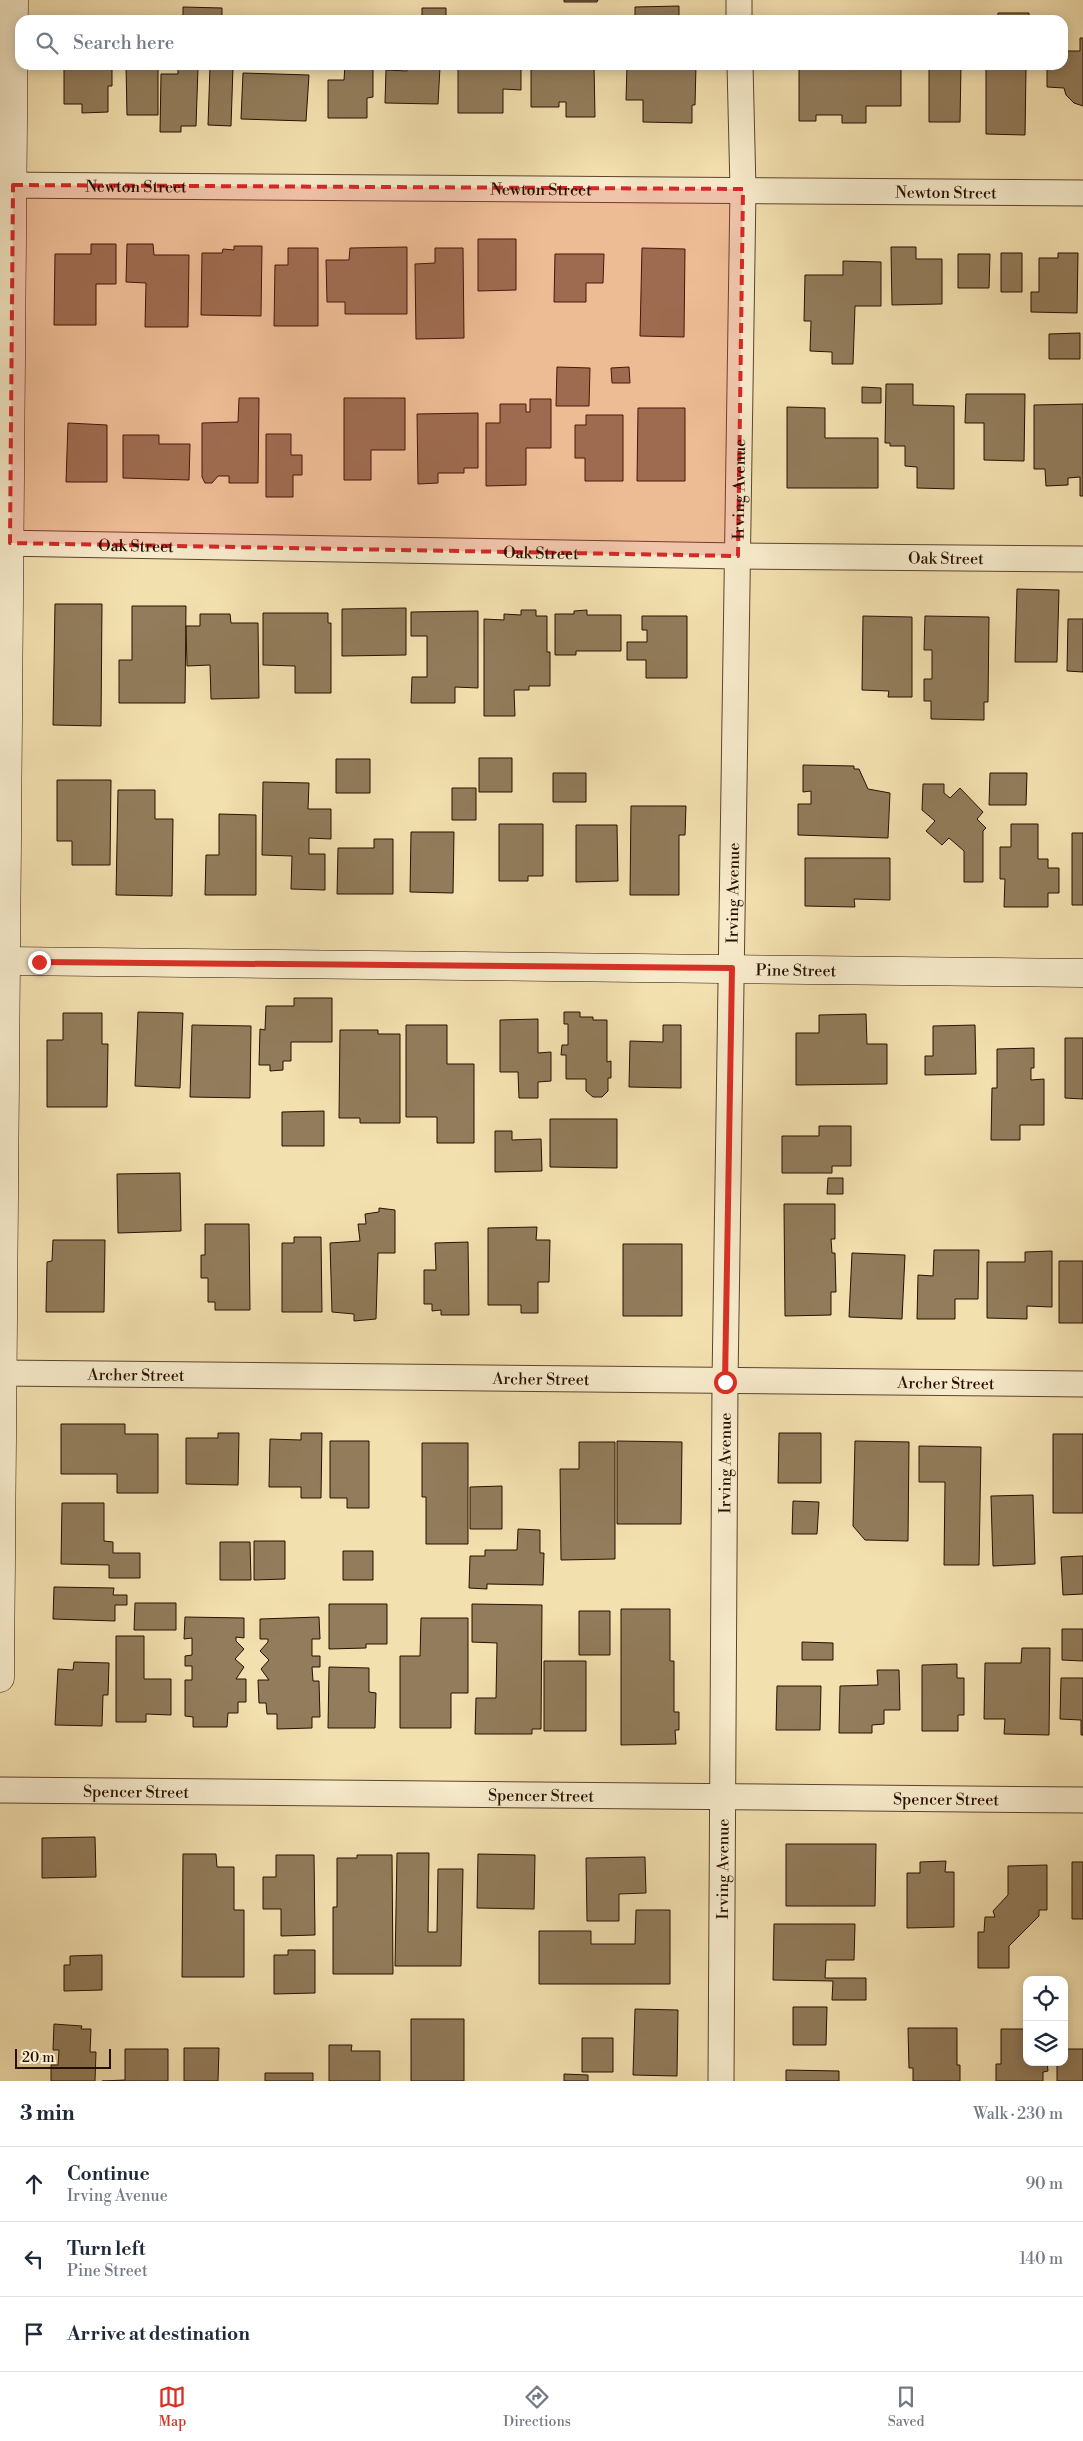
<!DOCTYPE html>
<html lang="en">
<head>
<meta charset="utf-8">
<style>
	body { margin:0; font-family:"Libre Bodoni",serif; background:#f6f6f7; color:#1f2937 }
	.controls { position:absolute; right:15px; bottom:15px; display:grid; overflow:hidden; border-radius:10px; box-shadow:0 2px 12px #0003 }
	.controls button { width:45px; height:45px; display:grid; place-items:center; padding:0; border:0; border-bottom:1px solid #e0e1e3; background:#fff; color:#1f2937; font:25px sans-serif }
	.scale { position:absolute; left:15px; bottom:12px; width:96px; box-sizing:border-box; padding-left:5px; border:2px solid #281000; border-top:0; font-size:14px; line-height:18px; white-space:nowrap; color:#281000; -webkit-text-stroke:4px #f7ebcb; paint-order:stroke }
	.stop { position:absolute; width:15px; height:15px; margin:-11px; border:4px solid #d93025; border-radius:50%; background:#fff }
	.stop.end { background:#d93025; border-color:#fff; box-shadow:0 1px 5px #0008 }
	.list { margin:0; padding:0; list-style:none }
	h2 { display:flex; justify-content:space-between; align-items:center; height:65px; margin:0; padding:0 20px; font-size:21px }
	h2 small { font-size:16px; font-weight:400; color:#747a83 }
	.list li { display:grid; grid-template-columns:32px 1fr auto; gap:15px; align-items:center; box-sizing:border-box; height:75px; padding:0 20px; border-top:1px solid #e0e1e3 }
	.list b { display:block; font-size:19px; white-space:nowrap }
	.list p { margin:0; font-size:16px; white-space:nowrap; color:#747a83 }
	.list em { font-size:16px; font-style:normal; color:#747a83 }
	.icon { flex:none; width:28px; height:28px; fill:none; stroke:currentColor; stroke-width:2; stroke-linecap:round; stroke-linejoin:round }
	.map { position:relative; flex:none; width:1083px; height:2081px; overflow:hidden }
	.search { position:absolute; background:#fff; box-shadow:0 2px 12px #0003; left:15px; right:15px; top:15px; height:55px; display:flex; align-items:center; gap:12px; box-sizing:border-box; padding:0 18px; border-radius:15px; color:#747a83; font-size:19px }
	.sheet { height:290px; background:#fff }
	nav { display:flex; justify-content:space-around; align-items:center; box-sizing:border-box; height:70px; border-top:1px solid #e0e1e3; background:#fff; font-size:14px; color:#747a83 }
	nav a { display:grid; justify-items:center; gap:2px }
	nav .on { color:#d93025 }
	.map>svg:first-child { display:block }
</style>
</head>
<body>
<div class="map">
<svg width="1083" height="2081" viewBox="0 0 1083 2081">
	<rect width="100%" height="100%" fill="#f3e0af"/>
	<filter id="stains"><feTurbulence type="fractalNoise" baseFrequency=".004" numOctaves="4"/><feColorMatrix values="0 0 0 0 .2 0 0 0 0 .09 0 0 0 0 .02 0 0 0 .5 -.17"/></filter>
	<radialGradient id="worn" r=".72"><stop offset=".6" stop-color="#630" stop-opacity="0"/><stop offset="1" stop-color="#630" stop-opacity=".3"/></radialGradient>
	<path fill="#927c5b" stroke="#281000" d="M564,0h34l-1,2h-33z
		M679,6v14h-44v-13z
		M183,7l39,1v12h-39z
		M422,8h24v12h-24z
		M998,13h31v7h-31z
		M1080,38h3v68l-9,-3 -8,-8 -2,-7 -17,-1v-22h16v-14h17z
		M64,65h48v21h-4v26l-26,1v-9h-18z
		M126,65h32v50h-31z
		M345,65h28v32l-6,1v20h-39v-38h16z
		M408,65l32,2 -2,37 -53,-1 1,-33 21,1z
		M458,65h63v25l-18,-1v24h-45z
		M531,65h63l1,52h-29v-15h-7v5h-28z
		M627,65h69l-1,40h-3v18l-49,-1v-22h-17z
		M799,65l102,1v40h-35v17h-24v-8h-26v6h-17z
		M929,65h32l-1,57h-31z
		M178,67l20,1 -2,58h-15v6h-21l1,-58h17z
		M210,67h23l-2,59 -23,-1z
		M986,69h40l-1,66 -39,-1z
		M243,73l66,2 -3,46 -65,-2z
		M478,239h38v51l-38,1z
		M91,244h25v40h-20v41h-42l1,-71h36z
		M127,244h26l1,11h35l-1,72h-43l1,-44 -20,-1z
		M234,246h28l-1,70 -60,-1 1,-62h20l1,-4 11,1z
		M407,247v67h-62v-12h-18l-1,-42h23l1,-12z
		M891,247h25v12h26v45l-50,1z
		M288,248h30v78h-44l1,-61h13z
		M435,248h28l1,90 -48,1 -1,-75 20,-1z
		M642,248l43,1 -1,88 -44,-1z
		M1001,253h21v39h-21z
		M1058,253h20l-1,60 -46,-1v-20h8v-34h19z
		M555,254h49l-1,29h-17v19h-32z
		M958,254h32l-1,34h-31z
		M843,261l38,1v44h-26l-2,58h-21v-12l-22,-1 1,-30h-7l1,-46h38z
		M1080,333v26h-31v-25z
		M557,367l33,1 -1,38h-33z
		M629,367l1,16h-18l-1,-15z
		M886,384h27v21l41,1v83l-37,-1v-21l-12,-1v-20h-15v-3h-5z
		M862,387l19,1v15h-19z
		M966,394h59l-1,67 -40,-1v-37h-19z
		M239,398h20l-1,85h-29v-7h-11l-6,7h-7l-3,-6v-54l36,-1z
		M344,398h61v52h-34v30h-27z
		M530,399h21v49h-25v37l-40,1v-63h14v-19h26v8h4z
		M1083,404v92h-3v-19l-12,1v7l-22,1 -1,-17h-11v-64z
		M787,407l38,1v30h53v50h-91z
		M638,408h47v73h-48z
		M478,413v55h-14v5h-26v10l-20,1 -1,-70z
		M586,415h37v66h-38v-23h-10v-33h11z
		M68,423l39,2v57h-41z
		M266,434h25v21h11v20h-9v22h-27z
		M123,435h36v9h31l-1,36 -66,-2z
		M1017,589l42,1 -2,72h-42z
		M55,604h47l-1,122 -48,-1z
		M132,606h54l-1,97h-66v-43h13z
		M406,608v47l-64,1v-47z
		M521,610h15v6h11v36h3v34h-21v4h-15l1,26h-31v-97l20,1v-6l17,1z
		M587,610v5h34v36h-45v4h-21v-41h19v-3z
		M478,611v77l-23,-1v16h-44l1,-26h15v-41h-16v-24z
		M263,613h65v10h3v70h-36v-27l-32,-1z
		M200,614h30l1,9h27l1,75 -48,1 -1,-34 -23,1 -1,-40h14z
		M642,616h45v62h-41v-18h-19v-18h20v-12h-5z
		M863,616l49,1v80h-24l1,-6 -27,-1z
		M925,616l64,1 -1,85h-4v18l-53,-1v-18h-7v-22h8v-29h-8z
		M1068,619h15v53l-16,-1z
		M479,758h33v34h-33z
		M336,759h34v34h-34z
		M803,765l51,1v3h5l9,20 22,4 -2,45 -90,-3v-31h13v-13l-8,1z
		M553,773h33v29h-33z
		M990,773h37l-1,32h-37z
		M57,780h54l-1,85h-38v-24h-15z
		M263,782l46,1 -1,26h23v30l-22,-1v16h16v36l-34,-1 1,-33 -30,-1z
		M923,784h21v9l6,5 10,-10 23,24 -6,7 9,9 -3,3v51h-19v-31l-15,-13 -7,7 -16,-14 9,-10 -13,-11z
		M452,788h24v32h-24z
		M118,790h37v29h18l-1,77 -56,-1z
		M631,806h55l-1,29h-6v60h-49z
		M219,814l37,1v80h-51l1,-40h13z
		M499,824h44v52h-15v5h-29z
		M1011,824h27v35h10v9h11v25h-11v14h-44l1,-28h-5v-32h11z
		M576,825h41l1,56 -42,1z
		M411,832h43l-1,61 -43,-1z
		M1072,833h11v72h-11z
		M374,839h19v55h-56l1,-46h36z
		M805,858h85v42l-36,-1 1,8 -50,-1z
		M294,998h38v44h-41v19h-8v9l-13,1v-6h-11l1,-36 5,1 1,-24h28z
		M138,1012l45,1 -3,75 -45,-2z
		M564,1012h16v5h13v3h14v42l4,-1v17h-3v13l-6,6h-9l-7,-6v-12h-20v-24h-5l1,-10h6v-21h-4z
		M63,1013h39v31h6l-1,63h-60v-67h16z
		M866,1014l1,30h20v40l-91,1v-52h23v-18z
		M538,1019v34l13,-1v29l-13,1v16h-19l-1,-26h-18v-52z
		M192,1025l59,1 -1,72 -60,-1z
		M406,1025h41v39h27v79h-37v-26h-31z
		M663,1025h18v63l-52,-1 1,-46 33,1z
		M975,1025l1,49 -51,1v-19h8v-30z
		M340,1030h38v4h22v89h-40v-5h-21z
		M1065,1038h18v61l-18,-1z
		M1034,1048v20h-3v12l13,-1v46h-24v15h-29l1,-52h5v-39z
		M324,1111v35h-42v-34z
		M550,1119h67v49l-67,-1z
		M819,1126h32v40h-19v7h-50v-37h37z
		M495,1131h17v9l29,-1 1,32 -47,1z
		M180,1173l1,58 -63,2 -1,-59z
		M828,1178h15v16h-16z
		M784,1204h51v35h-4l1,14h3l1,39h-5v23l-46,1z
		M379,1208l16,2v43h-17l-2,66 -22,2v-7l-22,-2 -2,-69 30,-2 -2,-17h8l-1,-10 14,-2z
		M205,1224h44l1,86h-35v-8h-7v-24h-7v-23h4z
		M537,1227l-1,13h14l-1,42h-11v31h-17v-8h-33v-77z
		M294,1237h27l1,75h-40v-69h12z
		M53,1240h52l-1,72h-58l1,-50 5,-1z
		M468,1242l1,73h-28v-5l-9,1v-7h-8v-34h12l-1,-27z
		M623,1244h59v72h-59z
		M934,1250h45l-1,49h-23v20h-38l1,-44 15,1z
		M1052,1251v56l-25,-1v13l-40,-1v-56h38v-10z
		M852,1253l53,2 -3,64 -53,-2z
		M1059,1261h24v62h-24z
		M61,1424h64v10h33v59h-41v-19h-56z
		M218,1433h21l-1,52 -52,-1v-46h32z
		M301,1433h21l-1,65h-20v-11h-32l1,-48 31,1z
		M779,1433h42v50h-43z
		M1053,1434h30v79h-30z
		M330,1441h39v67h-22v-10h-17z
		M617,1441l65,1 -1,82h-64z
		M855,1441l54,1 -1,99 -43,-1 -12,-14z
		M579,1442h36v117l-54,1 -1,-91h19z
		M422,1443h46v101h-42v-47h-4z
		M919,1446l62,1 -2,118h-35l1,-83h-26z
		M502,1486v43h-32v-42z
		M1033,1495l2,69 -42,2 -2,-70z
		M793,1501l26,1 -2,32h-25z
		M62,1503h42v38l9,1v11h27v25h-31v-13l-48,-1z
		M518,1529l22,1v23h4l-1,32 -56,-1v5l-18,-1 1,-32h15v-6h32z
		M254,1541h31v38l-31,1z
		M220,1542h30l1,38h-31z
		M343,1551h30v29h-30z
		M1083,1556v38l-20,1 -2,-38z
		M54,1587l60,1 -1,7h14v10h-12v16l-62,-2z
		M135,1603h41v27h-42z
		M329,1604h58v40h-21v4l-37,1z
		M472,1604l70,1 -1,124h-9v5h-57l1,-36h20l1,-55 -25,-1z
		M621,1609h49v52h4v51h5v18h-4l1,14 -55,1z
		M579,1611h31v44h-31z
		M185,1617l59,1v20l-8,-1v4l8,8 -9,10 9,8 -8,12h10v23h-8v11h-10l-1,14h-34v-10l-8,-1v-36h7v-14h-7v-10l7,-1v-17l-8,1z
		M319,1617l1,22h-8v17h8v11h-8l1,14h6l1,36h-8v11l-35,1v-15h-10l-1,-11h-7l-1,-23h11l-8,-11 8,-9 -9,-9 8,-9v-3h-8v-20z
		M421,1618h47v75h-17v35h-51v-72h20z
		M1062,1629h21v32l-21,-1z
		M116,1636h28v43h27v36l-25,-1v8h-30z
		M802,1642l31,1v17h-31z
		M1022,1648h28l-1,87 -45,-1 1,-15h-21l1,-56h36z
		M544,1661h42v70h-42z
		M74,1662l35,1 -1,32h-5l-1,31 -47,-1 3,-56 15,1z
		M957,1664v14h7v37h-6v16h-36v-66z
		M329,1667l40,1v24l7,1 -1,35h-47z
		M877,1670h22l1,40h-16v14l-12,1v8h-33l1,-47 38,-1z
		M1061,1678h22v57h-2v-15l-21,-1z
		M777,1686h44l-1,44h-44z
		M95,1837l1,40 -54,1v-40z
		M786,1844h90l-1,62h-89z
		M397,1853h32l-1,79h9l1,-63h25l-2,97h-66z
		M183,1854h33l1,13h17v43h10v67h-62z
		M478,1854l57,1 -1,54 -57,-1z
		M276,1855h38l1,80 -34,1v-27h-18v-32h13z
		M357,1855h35l1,119h-60v-67h4v-49h20z
		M645,1857l1,36 -27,1v27h-32l-1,-63z
		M946,1861l-1,11h9v55l-47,1v-55h13v-11z
		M1072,1862h11v57h-11z
		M1047,1865v45h-8v6l-30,30v22h-31v-36h6l1,-15h10l-2,-6 15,-16v-29z
		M636,1910h34v74h-131v-53h52v13h44z
		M774,1924h81l-1,36h-28l-1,18h41v22h-34l1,-19 -60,-1z
		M288,1950h27v43l-41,1v-39h14z
		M102,1955v35l-38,1v-26h6v-9z
		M793,2007h34l-1,38h-33z
		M635,2009l43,1 -1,66 -44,-1z
		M411,2019h53v62h-53z
		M54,2024l28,2 -1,3h10l-1,23h6l-1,29h-44v-16h7l1,-15h-6z
		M908,2028h49v37h3v16h-47v-13h-4z
		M1001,2029h26v33h20l1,9 -5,1v9h-47v-17h5z
		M582,2038h31v34h-31z
		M329,2045h23l-1,6h29v30h-51z
		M184,2048h35l-1,33h-34z
		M125,2049h43v32h-66l23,-1z
		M1064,2049h19v32h-26v-19h7z
		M786,2070l53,1v10h-53z
		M265,2073h48v8h-48z
		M564,2074l24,1v6h-24z"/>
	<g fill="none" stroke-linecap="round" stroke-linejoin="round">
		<g stroke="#5b442c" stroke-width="27">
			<g id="street">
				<path d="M739,0v20"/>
				<path id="s1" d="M0,185l1083,8"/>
				<path id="s2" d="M0,543l738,13 345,3"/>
				<path id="s3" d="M0,1373l1083,11"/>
				<path id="s4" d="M0,1790l1083,10"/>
				<path id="s5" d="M721,2081l4,-699 18,-1193 -3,-124"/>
			</g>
		</g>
		<g stroke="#281000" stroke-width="29">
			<g id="secondary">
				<path id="s6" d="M6,961l1077,12"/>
				<path d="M0,1678l14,-1678"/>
			</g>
		</g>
		<use href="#street" stroke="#f7ebcb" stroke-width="25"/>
		<use href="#secondary" stroke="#f7ebcb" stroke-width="28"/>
	</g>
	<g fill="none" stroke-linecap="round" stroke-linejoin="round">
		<path stroke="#d93025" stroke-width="6" d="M39,962l693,6 -7,414"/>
	</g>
	<path fill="#d62828" fill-opacity="0.2" stroke="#d62828" stroke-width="4" stroke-dasharray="10 6" stroke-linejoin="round" d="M13,185l730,4 -5,367 -728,-13z"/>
	<g text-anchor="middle" stroke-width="5" stroke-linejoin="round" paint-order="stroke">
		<g font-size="16" fill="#281000" stroke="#f7ebcb">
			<text dy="6" stroke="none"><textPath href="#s1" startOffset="136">Newton Street</textPath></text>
			<text dy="6" stroke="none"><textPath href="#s1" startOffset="541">Newton Street</textPath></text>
			<text dy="6" stroke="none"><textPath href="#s1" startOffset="946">Newton Street</textPath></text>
			<text dy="6" stroke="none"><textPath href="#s5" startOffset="1592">Irving Avenue</textPath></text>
			<text dy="6" stroke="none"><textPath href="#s2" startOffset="136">Oak Street</textPath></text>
			<text dy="6" stroke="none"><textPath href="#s2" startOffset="541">Oak Street</textPath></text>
			<text dy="6" stroke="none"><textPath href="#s2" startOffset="946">Oak Street</textPath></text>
			<text dy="6" stroke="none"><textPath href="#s5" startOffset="1188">Irving Avenue</textPath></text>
			<text dy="6" stroke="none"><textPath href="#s6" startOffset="790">Pine Street</textPath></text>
			<text dy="6" stroke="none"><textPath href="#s3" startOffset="136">Archer Street</textPath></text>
			<text dy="6" stroke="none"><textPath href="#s3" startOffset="541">Archer Street</textPath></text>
			<text dy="6" stroke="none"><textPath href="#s3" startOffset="946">Archer Street</textPath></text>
			<text dy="6" stroke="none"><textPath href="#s5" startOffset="618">Irving Avenue</textPath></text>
			<text dy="6" stroke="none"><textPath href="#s4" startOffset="136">Spencer Street</textPath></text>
			<text dy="6" stroke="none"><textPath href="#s4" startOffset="541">Spencer Street</textPath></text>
			<text dy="6" stroke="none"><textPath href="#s4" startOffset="946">Spencer Street</textPath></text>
			<text dy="6" stroke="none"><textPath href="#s5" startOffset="212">Irving Avenue</textPath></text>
		</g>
	</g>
	<rect width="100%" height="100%" filter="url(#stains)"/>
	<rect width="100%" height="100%" fill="url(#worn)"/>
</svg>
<div class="controls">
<button><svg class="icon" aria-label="locate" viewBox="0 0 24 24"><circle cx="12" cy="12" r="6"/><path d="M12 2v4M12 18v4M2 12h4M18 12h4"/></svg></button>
<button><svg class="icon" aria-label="layers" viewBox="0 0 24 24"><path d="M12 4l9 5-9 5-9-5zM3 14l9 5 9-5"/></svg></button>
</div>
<div class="scale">20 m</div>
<div class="stop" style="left:725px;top:1382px"></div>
<div class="stop end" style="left:39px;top:962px"></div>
<div class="search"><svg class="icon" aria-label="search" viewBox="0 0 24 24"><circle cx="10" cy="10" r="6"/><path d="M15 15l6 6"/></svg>Search here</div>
</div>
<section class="sheet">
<h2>3 min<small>Walk · 230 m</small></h2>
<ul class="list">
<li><svg class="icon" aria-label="ahead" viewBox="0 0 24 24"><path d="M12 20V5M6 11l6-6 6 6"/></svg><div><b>Continue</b><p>Irving Avenue</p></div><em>90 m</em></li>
<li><svg class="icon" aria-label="left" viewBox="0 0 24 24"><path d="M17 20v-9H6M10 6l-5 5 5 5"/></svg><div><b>Turn left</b><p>Pine Street</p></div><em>140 m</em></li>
<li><svg class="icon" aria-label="arrive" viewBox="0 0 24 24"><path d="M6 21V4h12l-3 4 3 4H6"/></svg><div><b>Arrive at destination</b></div></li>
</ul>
</section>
<nav>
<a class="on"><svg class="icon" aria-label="map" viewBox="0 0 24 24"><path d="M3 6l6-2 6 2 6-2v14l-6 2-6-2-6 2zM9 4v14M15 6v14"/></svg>Map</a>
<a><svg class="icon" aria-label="directions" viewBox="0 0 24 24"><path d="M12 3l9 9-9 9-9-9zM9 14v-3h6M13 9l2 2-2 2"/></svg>Directions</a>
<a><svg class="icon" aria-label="saved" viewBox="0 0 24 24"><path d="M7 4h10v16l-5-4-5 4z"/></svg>Saved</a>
</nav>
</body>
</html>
